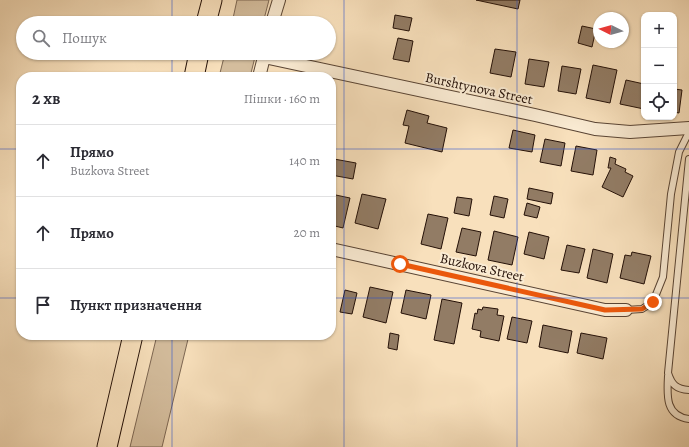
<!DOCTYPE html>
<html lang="uk">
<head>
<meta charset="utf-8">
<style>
	body { margin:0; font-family:Alegreya,serif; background:#f7f7f7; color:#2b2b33 }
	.controls { position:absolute; right:12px; top:12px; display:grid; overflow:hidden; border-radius:8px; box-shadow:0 1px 3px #0004 }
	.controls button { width:36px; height:36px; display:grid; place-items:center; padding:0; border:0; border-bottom:1px solid #e1e1e2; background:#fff; color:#2b2b33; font:20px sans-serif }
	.compass { position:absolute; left:593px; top:12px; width:36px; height:36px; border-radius:50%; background:#fff; box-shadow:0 1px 3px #0004; rotate:275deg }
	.stop { position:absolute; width:12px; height:12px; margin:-9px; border:3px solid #ea580c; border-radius:50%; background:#fff }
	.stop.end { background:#ea580c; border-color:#fff; box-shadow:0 1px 4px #0008 }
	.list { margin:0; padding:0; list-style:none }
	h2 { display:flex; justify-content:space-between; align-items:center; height:52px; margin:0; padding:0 16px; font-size:17px }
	h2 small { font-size:13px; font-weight:400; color:#7c7c81 }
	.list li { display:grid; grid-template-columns:26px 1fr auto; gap:12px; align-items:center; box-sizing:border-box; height:72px; padding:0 16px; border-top:1px solid #e1e1e2 }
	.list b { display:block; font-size:15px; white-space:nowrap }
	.list p { margin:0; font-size:13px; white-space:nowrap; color:#7c7c81 }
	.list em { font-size:13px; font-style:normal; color:#7c7c81 }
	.icon { flex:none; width:22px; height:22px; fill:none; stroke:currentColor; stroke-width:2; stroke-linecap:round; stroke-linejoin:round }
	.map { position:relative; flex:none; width:689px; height:447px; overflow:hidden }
	.search { position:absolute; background:#fff; box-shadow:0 1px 3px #0004; left:16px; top:16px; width:320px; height:44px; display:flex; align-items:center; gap:10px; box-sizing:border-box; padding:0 14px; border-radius:22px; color:#7c7c81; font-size:15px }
	.panel { position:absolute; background:#fff; box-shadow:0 1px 3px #0004; left:16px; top:72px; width:320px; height:268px; border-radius:16px }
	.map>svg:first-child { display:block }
</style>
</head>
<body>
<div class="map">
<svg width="689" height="447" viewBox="0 0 689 447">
	<rect width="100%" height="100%" fill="#f8e0bc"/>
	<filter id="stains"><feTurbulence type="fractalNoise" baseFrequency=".005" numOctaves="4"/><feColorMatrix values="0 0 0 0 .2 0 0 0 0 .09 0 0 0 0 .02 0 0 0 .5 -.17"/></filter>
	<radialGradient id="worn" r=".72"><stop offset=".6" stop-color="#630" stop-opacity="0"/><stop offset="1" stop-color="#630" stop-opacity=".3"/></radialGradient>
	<path fill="#d4bd9d" stroke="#7c6652" d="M237,0h32l-6,23h-31z
		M225,53h31l-6,24h-31z
		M157,335h32l-27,112h-32z"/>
	<path fill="#927c65" stroke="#241007" d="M476,0h44l-2,9z
		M395,15l17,3 -3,13 -16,-3z
		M582,26l14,3 -4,18 -14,-4z
		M398,38l15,3 -4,21 -16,-3z
		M495,49l21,3 -5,25 -21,-4z
		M529,59l20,3 -5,25 -19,-3z
		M593,65l24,5 -7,33 -24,-5z
		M562,66l19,3 -5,25 -18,-3z
		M626,80l18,4v25l-24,-5z
		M674,89l8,1 -3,23 -5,-1z
		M407,110l22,6 -2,7 20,5 -5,24 -37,-9 4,-17 -6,-1z
		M513,130l22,5 -3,17 -23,-4z
		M545,139l20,4 -4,23 -21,-4z
		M576,146l21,4 -4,25 -22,-4z
		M610,157l6,2 -1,5 11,5 -1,3 8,4 -10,21 -21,-10 9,-19h-3z
		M334,159l22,4 -3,16 -22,-4z
		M529,188l24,5 -2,11 -24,-5z
		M331,194l19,4 -7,30 -12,-3z
		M362,194l24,5 -8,30 -23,-6z
		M494,196l14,3 -4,19 -14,-3z
		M457,197l15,2 -3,17 -15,-3z
		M527,203l13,4 -3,11 -13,-3z
		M428,214l20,4 -7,31 -20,-5z
		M462,228l19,4 -5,24 -20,-4z
		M494,231l24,6 -6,28 -24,-5z
		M529,232l20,5 -5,22 -20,-5z
		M567,245l18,4 -6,24 -18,-3z
		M593,249l20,5 -6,29 -20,-5z
		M632,252l19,4 -7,28 -24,-6 5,-23 6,1z
		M370,287l23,5 -7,31 -23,-6z
		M345,290l12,3 -5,21 -12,-2z
		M406,290l25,5 -5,24 -25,-6z
		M442,299l20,4 -8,41 -20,-4z
		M483,307l15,2 -1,6 7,1 -5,25 -19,-4 1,-6 -9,-2 3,-16 2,1 1,-5 4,1z
		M512,317l20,4 -5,22 -20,-4z
		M543,325l29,6 -4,22 -29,-6z
		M390,333l9,2 -2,15 -9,-2z
		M581,333l26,5 -4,21 -26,-6z"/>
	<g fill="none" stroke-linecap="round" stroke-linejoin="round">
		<g stroke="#594434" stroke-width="8">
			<path id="service" d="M689,159l-21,214c4,12 8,16 21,17
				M626,310l16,-1 11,-7 10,-25 8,-83 8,-42 10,-20
				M668,376c-1,19 -3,40 21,43"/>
		</g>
		<g stroke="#594434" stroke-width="14">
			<path id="minor" d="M272,23l7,-23
				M264,57l271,58 60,14 35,3 59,-4
				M259,77l6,-24
				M331,249l274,61h21"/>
		</g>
		<g stroke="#241007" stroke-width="21">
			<path id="primary" d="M206,23l6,-23
				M194,77l5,-24
				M107,447l26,-112"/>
		</g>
		<use href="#service" stroke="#faebd3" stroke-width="6"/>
		<use href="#minor" stroke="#faebd3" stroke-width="12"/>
		<use href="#primary" stroke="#f8e0bc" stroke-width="19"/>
	</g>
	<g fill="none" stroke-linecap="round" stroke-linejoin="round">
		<path stroke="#ea580c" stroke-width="5" d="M400,264l205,46 37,-1 11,-7"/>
	</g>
	<path fill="none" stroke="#1d4ed8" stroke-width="1" stroke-opacity="0.55" d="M172,0v23M344,0v447M517,0v447M172,53v24M0,149h21M331,149h358M0,298h21M331,298h358M172,335v112"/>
	<g text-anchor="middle" stroke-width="4" stroke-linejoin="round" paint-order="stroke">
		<g font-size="14" fill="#241007" stroke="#faebd3">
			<text transform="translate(479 88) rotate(12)" y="5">Burshtynova Street</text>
			<text transform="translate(482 267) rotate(13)" y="5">Buzkova Street</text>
		</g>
	</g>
	<rect width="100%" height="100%" filter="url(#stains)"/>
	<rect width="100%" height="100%" fill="url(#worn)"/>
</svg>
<div class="controls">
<button>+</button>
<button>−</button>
<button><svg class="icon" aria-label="locate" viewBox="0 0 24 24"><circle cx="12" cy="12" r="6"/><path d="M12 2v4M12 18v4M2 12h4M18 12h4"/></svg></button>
</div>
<svg class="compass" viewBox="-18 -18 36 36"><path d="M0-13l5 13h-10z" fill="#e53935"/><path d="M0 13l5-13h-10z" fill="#7c7c81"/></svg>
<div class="stop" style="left:400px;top:264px"></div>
<div class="stop end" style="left:653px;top:302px"></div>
<div class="search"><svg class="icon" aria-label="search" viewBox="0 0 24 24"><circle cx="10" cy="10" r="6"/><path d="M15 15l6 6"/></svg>Пошук</div>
<section class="panel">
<h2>2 хв<small>Пішки · 160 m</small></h2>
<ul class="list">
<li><svg class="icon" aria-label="ahead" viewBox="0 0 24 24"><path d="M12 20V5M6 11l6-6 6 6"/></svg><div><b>Прямо</b><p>Buzkova Street</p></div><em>140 m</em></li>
<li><svg class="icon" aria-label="ahead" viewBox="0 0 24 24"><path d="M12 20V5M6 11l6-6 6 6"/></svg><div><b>Прямо</b></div><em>20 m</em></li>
<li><svg class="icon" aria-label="arrive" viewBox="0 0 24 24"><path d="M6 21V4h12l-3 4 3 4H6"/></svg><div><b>Пункт призначення</b></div></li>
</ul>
</section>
</div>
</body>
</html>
